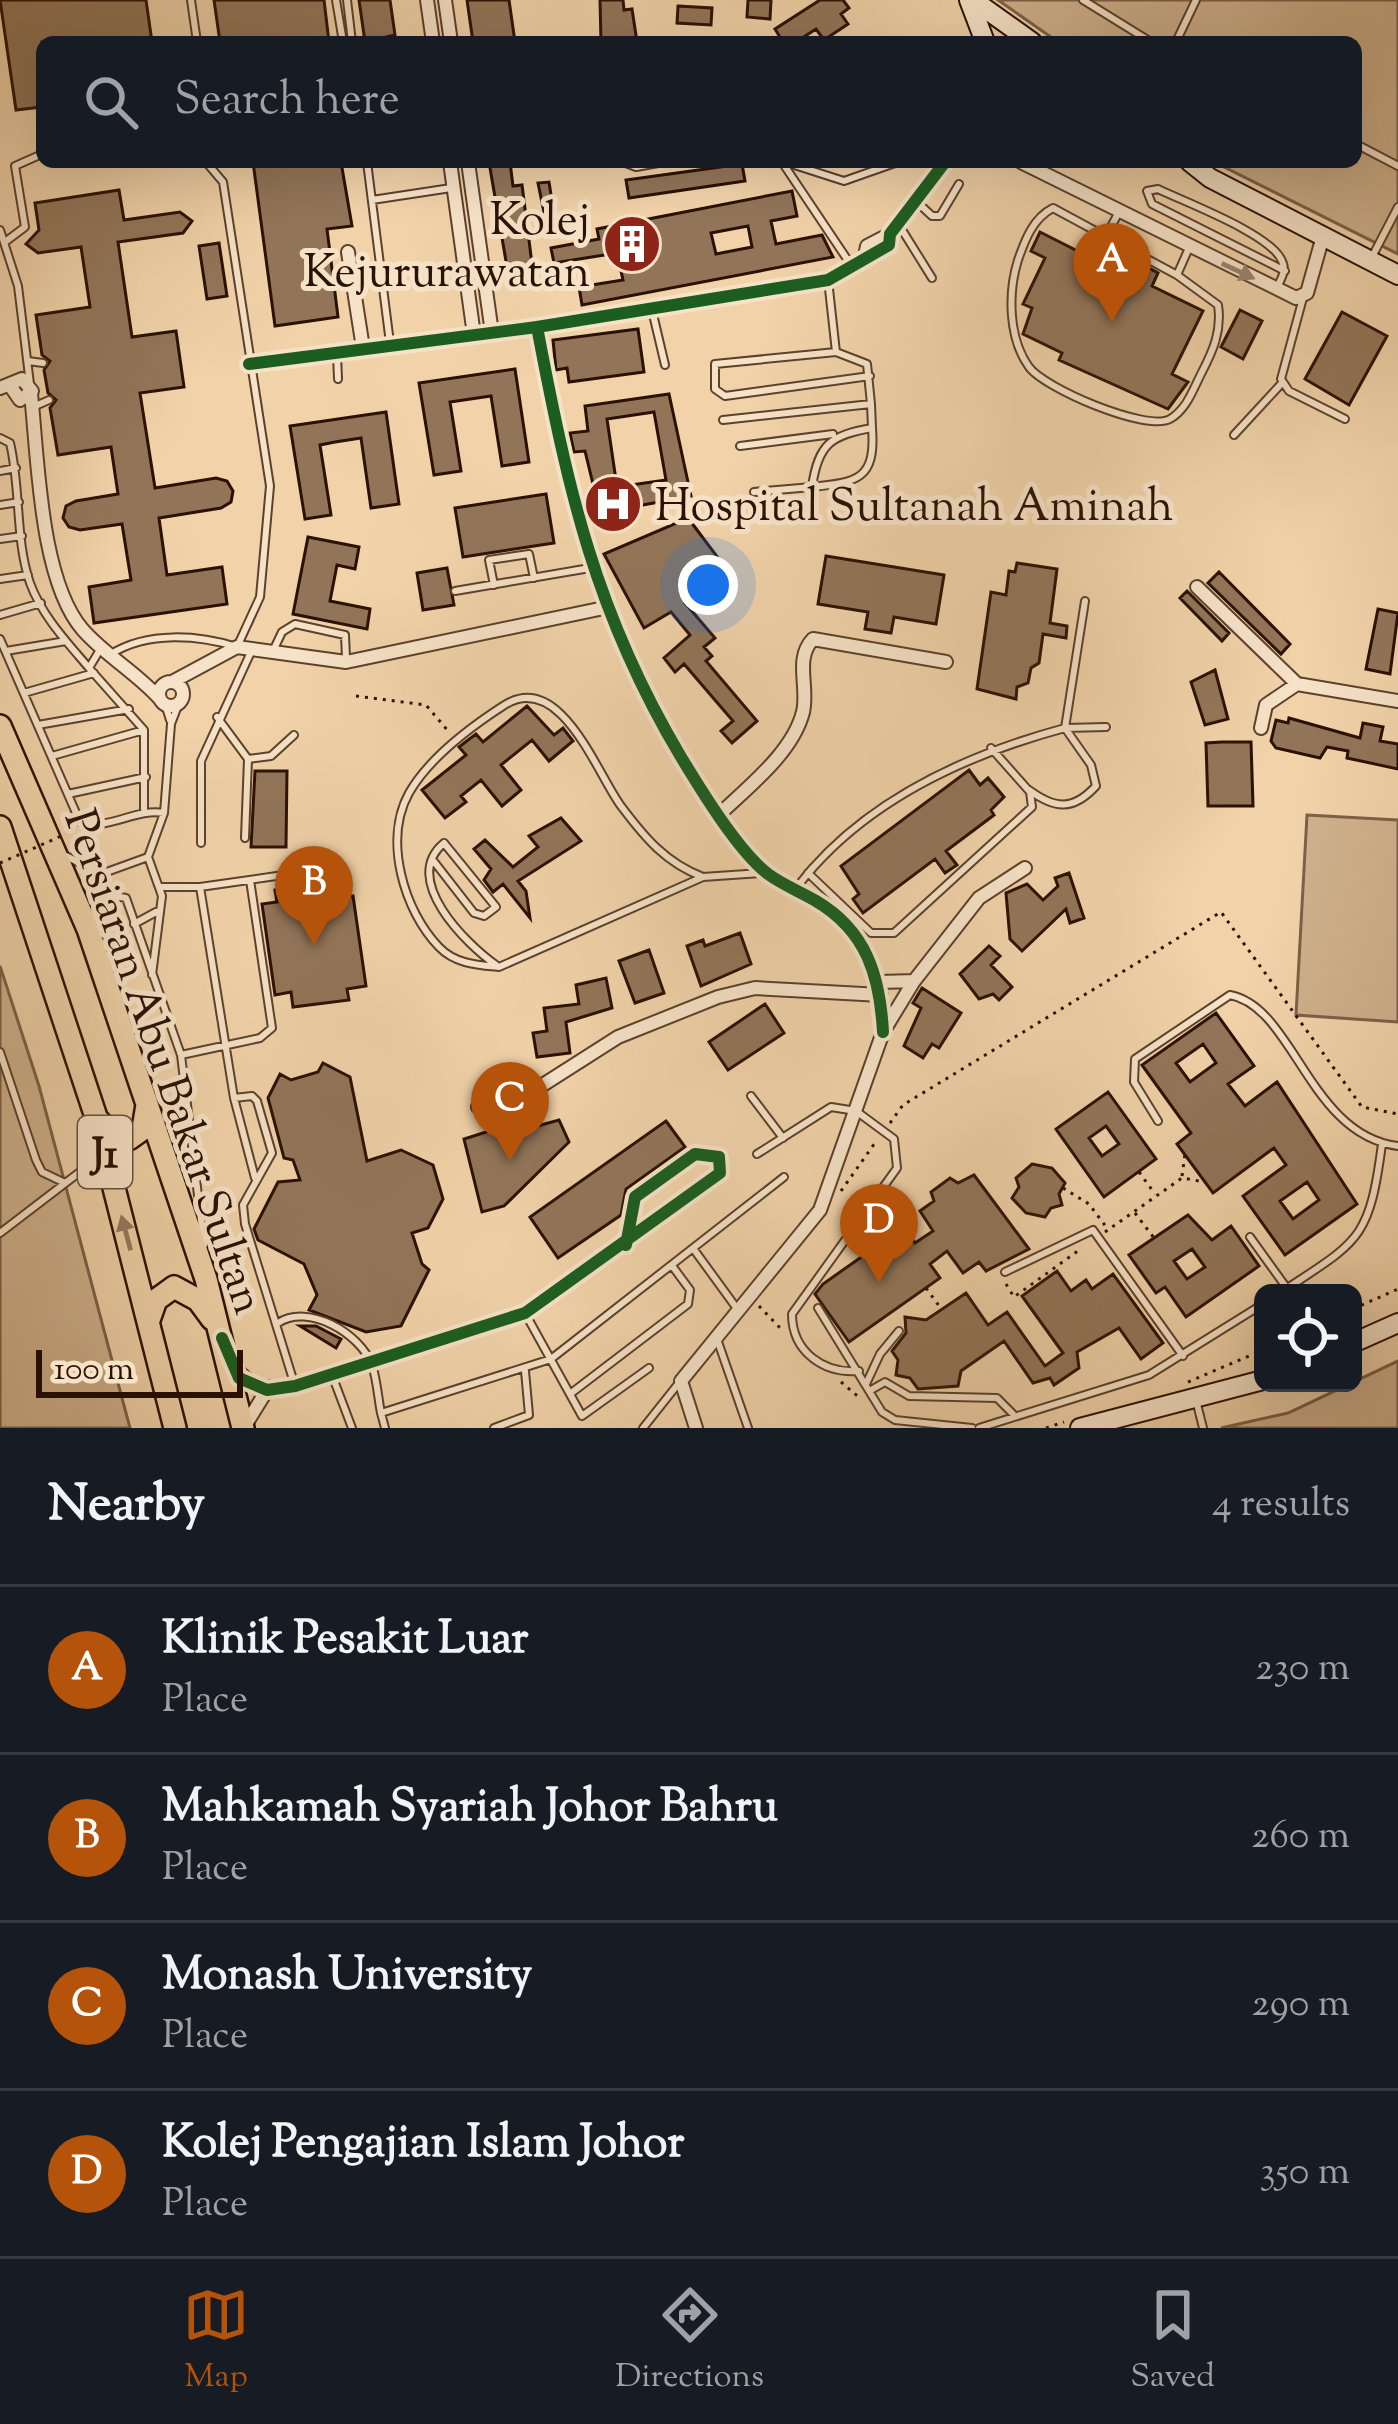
<!DOCTYPE html>
<html lang="en">
<head>
<meta charset="utf-8">
<style>
	body { margin:0; font-family:"Sorts Mill Goudy",serif; background:#242831; color:#f1f3f6 }
	.controls { position:absolute; right:36px; bottom:36px; display:grid; overflow:hidden; border-radius:18px; box-shadow:0 12px 48px #0002 }
	.controls button { width:108px; height:108px; display:grid; place-items:center; padding:0; border:0; border-bottom:3px solid #363941; background:#171b24; color:#f1f3f6; font:60px sans-serif }
	.scale { position:absolute; left:36px; bottom:30px; width:207px; box-sizing:border-box; padding-left:12px; border:6px solid #2b1103; border-top:0; font-size:33px; line-height:42px; white-space:nowrap; color:#2b1103; -webkit-text-stroke:9px #f6e2c7; paint-order:stroke }
	.you { position:absolute; left:708px; top:585px; width:42px; height:42px; margin:-30px; border:9px solid #fff; border-radius:50%; background:#1a73e8; box-shadow:0 0 0 18px #1a73e833 }
	.badge { display:grid; place-items:center; width:78px; height:78px; border-radius:50%; background:#b45309; color:#fff; font-size:39px; font-weight:700 }
	.pin { position:absolute; translate:-50% -99px; filter:drop-shadow(0 3px 6px #0008) }
	.pin::after { content:''; position:absolute; top:63px; width:42px; height:36px; background:inherit; clip-path:polygon(0 0,100% 0,50% 100%) }
	.list { margin:0; padding:0; list-style:none }
	h2 { display:flex; justify-content:space-between; align-items:center; height:156px; margin:0; padding:0 48px; font-size:51px }
	h2 small { font-size:39px; font-weight:400; color:#9ea1a6 }
	.list li { display:grid; grid-template-columns:78px 1fr auto; gap:36px; align-items:center; box-sizing:border-box; height:168px; padding:0 48px; border-top:3px solid #363941 }
	.list b { display:block; font-size:45px; white-space:nowrap }
	.list p { margin:0; font-size:39px; white-space:nowrap; color:#9ea1a6 }
	.list em { font-size:39px; font-style:normal; color:#9ea1a6 }
	.icon { flex:none; width:66px; height:66px; fill:none; stroke:currentColor; stroke-width:2; stroke-linecap:round; stroke-linejoin:round }
	.map { position:relative; flex:none; width:1398px; height:1428px; overflow:hidden }
	.search { position:absolute; background:#171b24; box-shadow:0 12px 48px #0002; left:36px; right:36px; top:36px; height:132px; display:flex; align-items:center; gap:30px; box-sizing:border-box; padding:0 42px; border-radius:18px; color:#9ea1a6; font-size:45px }
	.sheet { height:828px; background:#171b24 }
	nav { display:flex; justify-content:space-around; align-items:center; box-sizing:border-box; height:168px; border-top:3px solid #363941; background:#171b24; font-size:33px; color:#9ea1a6 }
	nav a { display:grid; justify-items:center; gap:6px }
	nav .on { color:#b45309 }
	.map>svg:first-child { display:block }
</style>
</head>
<body>
<div class="map">
<svg width="1398" height="1428" viewBox="0 0 1398 1428">
	<rect width="100%" height="100%" fill="#f1d2a9"/>
	<filter id="stains"><feTurbulence type="fractalNoise" baseFrequency=".00167" numOctaves="4"/><feColorMatrix values="0 0 0 0 .2 0 0 0 0 .09 0 0 0 0 .02 0 0 0 .5 -.17"/></filter>
	<radialGradient id="worn" r=".72"><stop offset=".6" stop-color="#630" stop-opacity="0"/><stop offset="1" stop-color="#630" stop-opacity=".3"/></radialGradient>
	<path fill="#cfb18d" stroke="#7d6148" stroke-width="3" d="M998,0h400v254l-184,-92h142v-120h-298z
		M1307,815l91,5v202l-102,-7z
		M0,966l39,120 91,342h-130z
		M1398,1361v67h-177l67,-15z"/>
	<path fill="#927559" stroke="#2b1103" stroke-width="3" fill-rule="evenodd" d="M0,0h146l6,42h-110v65l-26,3z
		M214,0h110l5,42h-109z
		M359,0h31l5,35 -30,7z
		M467,0h42l6,42h-42z
		M600,0h23l1,10 8,-1 5,33h-36z
		M748,0h23l-1,19 -23,-2z
		M820,0h23l6,8 -8,6 7,10 -24,16 -8,-11 -20,13h-13l-8,-13z
		M678,6l34,2 -1,17 -34,-2z
		M253,162h88l11,64 -25,3 11,88 -63,9z
		M489,162h21l3,24 9,-1 10,79 -25,3z
		M742,164l3,17 -116,17 -3,-18z
		M549,182l6,38 -9,2 -8,-39z
		M119,190l5,30 56,-8 12,9 -9,12 -65,9 14,95 44,-6 8,56 -44,6 15,95 61,-10 11,3 6,10 -2,11 -10,6 -62,10 8,57 55,-8 5,37 -133,19 -5,-36 42,-7 -9,-56 -42,6 -11,-3 -6,-9 3,-12 10,-5 42,-7 -7,-47 -53,8 -8,-47 6,-8 -8,-7 -4,-23 6,-9 -8,-6 -6,-40 54,-8 -9,-60 -43,6 -12,-9 13,-14 -4,-27z
		M792,191l5,25 -26,5 5,23 46,-9 11,22 -251,48 -3,-18 44,-7 -6,-27 -63,10 -3,-15 48,-9 -2,-10zM748,226l4,21 -36,7 -5,-21z
		M1040,232l73,37 8,-16 37,20 -6,13 51,25 -31,63 16,8 -20,27 -109,-49 3,-7 -39,-19 9,-26 -9,-4 22,-46 -14,-7z
		M219,243l8,53 -20,3 -8,-53z
		M1240,310l22,11 -19,38 -22,-12z
		M1342,312l45,24 -38,69 -44,-26z
		M638,329l6,43 -75,10 -2,-14 -11,2 -3,-30z
		M515,369l14,93 -27,4 -11,-70 -41,6 11,69 -27,4 -15,-92z
		M669,394l22,102 -91,17 -15,-62 -11,1 -4,-19 18,-2 -3,-25zM654,412l12,68 -49,7 -10,-68z
		M386,412l13,92 -28,4 -10,-70 -26,4 -15,3 11,70 -26,4 -15,-93z
		M546,494l8,49 -91,14 -8,-49z
		M688,518l43,57 -46,28 30,35 -11,9 8,9 -6,5 51,60 -25,22 -11,-12 12,-10 -49,-57 -9,8 -11,-14 26,-23 -19,-23 -27,16 -40,-74z
		M308,537l51,10 -4,22 -18,-4 -7,36 40,8 -3,20 -74,-15z
		M826,556l118,19 -8,49 -42,-7 -3,16 -26,-4 3,-17 -50,-8z
		M1017,563l40,6 -7,54 17,3 -1,12 -23,-4 -4,29 -8,5 -3,15 -11,4 -1,12 -39,-10 14,-97 15,3 3,-24 6,1z
		M447,568l7,37 -31,5 -6,-37z
		M1219,572l71,72 -9,10 -73,-71z
		M1187,591l42,42 -7,8 -42,-43z
		M1378,609l20,4 -8,61 -24,-5z
		M1215,670l13,49 -23,6 -14,-43z
		M527,706l27,29 9,-7 10,13 -24,20 -17,-21 -31,25 20,25 -19,16 -21,-26 -20,16 5,6 -21,16 -23,-28 44,-35 -7,-8 9,-7 8,-6 7,8z
		M1289,718l71,20 3,-15 20,4 -3,14 18,3v25l-51,-11 1,-7 -21,-4 -7,11 -44,-10 -5,-7 5,-21 12,3z
		M1222,742h29l2,64h-45l-2,-63z
		M969,770l11,15 8,-7 16,19 -13,13 3,5 -48,36 11,14 -12,8 -10,-14 -72,54 -10,-14 6,-5 -18,-28z
		M255,771h32l-1,76h-35z
		M561,818l20,23 -63,40 8,10 4,27 -27,-34 -10,8 -9,-12 7,-11 -17,-20 11,-9 28,27 25,-20 -9,-11z
		M1069,873l15,45 -14,5 -4,-14 -44,42 -12,-12 -4,-46 21,-9 16,16 15,-14 -3,-8z
		M330,883l3,16 20,-3 13,90 -19,3 2,11 -56,7 -2,-15 -16,3 -13,-91 15,-2 -2,-12z
		M740,933l11,31 -50,22 -14,-40 16,-6 2,6z
		M989,946l11,10 -9,9 21,22 -13,13 -6,-6 -14,5 -19,-25z
		M649,950l15,43 -29,10 -16,-42z
		M606,978l6,30 -46,14 4,31 -33,4 -4,-24 14,-2 -3,-23 35,-4 -3,-19z
		M922,988l39,25 -22,35 -7,-4 -9,14 -19,-12 17,-38 -8,-5z
		M765,1004l19,29 -56,37 -19,-28z
		M1216,1013l38,53 -26,18 17,22 32,-24 80,122 -72,51 -42,-59 43,-31 -12,-17 -61,45 -36,-49 14,-11 -49,-68zM1203,1044l13,19 -26,19 -14,-19zM1307,1182l12,18 -26,19 -13,-18z
		M323,1063l27,14 17,84 34,-11 32,15 10,34 -15,29 -16,5 10,31 7,6 -28,56 -35,6 -57,-22 8,-15 -13,-31 -46,-24 -4,-11 24,-47 22,-2 -7,-20 -9,-2 -16,-60 12,-24 11,6 27,-8z
		M1108,1092l48,67 -52,38 -48,-68zM1106,1126l13,18 -17,12 -13,-18z
		M527,1119l3,9 29,-8 10,22 -65,64 -22,6 -18,-73z
		M666,1121l19,26 -59,42 -5,26 -63,43 -28,-41z
		M1032,1164l20,4 13,15 -6,11 3,11 -11,3 -6,9 -19,-4 -14,-15 7,-11 -3,-9z
		M974,1175l55,74 -43,22 -7,-9 -16,11 -16,-22 -17,13 10,14 -91,64 -34,-48 8,-10 81,-57 11,16 18,-12 -13,-20 14,-10 -3,-9 19,-14 8,5z
		M1188,1215l24,25 19,-14 28,40 -73,51 -21,-30 -9,6 -27,-38zM1192,1249l13,18 -18,12 -13,-18z
		M1057,1271l14,20 15,-11 6,9 21,-15 50,69 -22,16 -22,-31 -42,24 2,16 -25,17 -4,-7 -17,5 -29,-42 -43,30 -3,15 -40,3 -8,-11 -14,-3 2,-15 -6,-9 14,-18 -1,-16 21,3 40,-27 22,32 19,-13 38,54 18,-13 -41,-57z
		M300,1326h16l25,13 -5,9z"/>
	<g fill="none" stroke-linecap="round" stroke-linejoin="round">
		<g stroke="#5c412c" stroke-width="10">
			<path id="service" d="M191,0l6,42
				M336,0l7,42
				M347,0l5,42
				M1083,0l68,42
				M1176,42l20,-42
				M1356,144l42,22
				M367,162l23,181
				M623,162l13,5 28,-5
				M782,162l69,103
				M785,162l59,19 54,-19
				M372,200l79,-12
				M917,202l15,14h8l19,-32
				M899,225l33,53
				M0,230l18,56 12,98
				M1107,234l12,-22
				M5,242l20,-15 -10,-61 27,-12
				M1372,257l26,-50
				M1177,275l41,30c4,26 -5,46 -17,69 -8,16 -15,36 -31,45 -24,13 -126,-31 -141,-52 -21,-29 -21,-75 -11,-107 7,-20 15,-42 35,-52l124,67 12,-27
				M828,280l8,72 -121,12v25l10,7 145,-20
				M1277,288c4,-10 10,-17 5,-27 -11,-27 -95,-58 -124,-72l-11,2 5,13 133,67
				M1303,298l-22,81 8,12 56,28
				M652,310l13,55
				M337,355l1,24
				M28,361l15,2
				M33,407l16,-7
				M723,420l148,-16 -4,-40 -31,-12
				M1234,435l48,-52
				M0,438l10,5c11,46 5,96 20,140 12,33 37,59 59,85
				M740,446l93,-12
				M0,471l16,-3
				M812,487c45,-5 64,-7 60,-59
				M754,492l58,-5c6,-43 19,-52 60,-59l-1,-24
				M0,505l19,-3
				M0,539l22,-3
				M0,579l28,-4
				M494,585l-5,-25 40,-6 5,24
				M455,591l135,-23
				M0,615l41,-12
				M0,639l80,183c29,9 55,-14 84,-9
				M101,648l-12,20 55,62v79
				M6,651l60,-10
				M273,651l9,-19 13,-8 50,11 1,23
				M111,654c37,-23 87,-19 126,-7l23,-50 10,-111 -47,-304 -17,-20
				M24,693l70,-20
				M165,704l5,16
				M217,717l31,42 23,-3 23,-21
				M38,725l91,-16
				M1065,728l41,-1
				M52,756l92,-26
				M1029,790c26,19 44,21 67,-4l-5,-21 -26,-37
				M68,794l78,-17
				M245,838l3,-79
				M201,843v-82l50,-109
				M66,856l35,18 47,-17 16,-44 7,-89 8,-21
				M148,857l14,39 -10,79
				M432,859l42,54 10,3 12,-9 -52,-64c-44,36 22,101 52,122
				M808,873l63,60h23l138,-126 -2,-15 -39,-44
				M703,877c-37,-14 -58,-39 -82,-71 -24,-32 -61,-138 -118,-100 -34,22 -74,52 -94,87 -26,47 -5,118 30,154 16,17 39,18 60,20l204,-90 58,-4
				M161,887h39l139,-20
				M200,887l34,211 21,80
				M797,887c65,-85 168,-132 268,-159l20,-127
				M92,920l17,-25 17,3 55,157 23,190
				M134,924l22,-12
				M0,1052l36,108 6,12 23,11
				M181,1055l79,-17 12,-10 -22,-148
				M751,1096l32,42
				M234,1098l18,-2 5,5 15,52 -29,52 2,19 50,162
				M1158,1121l-24,-39 1,-23 95,-64c64,12 79,140 168,151
				M757,1154l74,-47 25,4 38,28 3,29 -105,146c0,38 32,60 67,57
				M0,1233l102,-78
				M1250,1237l36,50
				M695,1251l43,59
				M1005,1272l88,-42 90,126
				M1280,1293c80,-53 89,-52 102,-149
				M818,1308l64,104 13,8 77,8
				M525,1313l57,103 67,-48
				M278,1323c30,-20 82,10 94,42 5,15 6,33 9,48
				M717,1339l31,89
				M332,1375l20,53
				M866,1384l14,-30 19,-23
				M871,1390l14,-8 24,14 88,2 16,16
				M570,1394l118,-90 2,-14 -17,-23
				M1197,1404l6,24
				M385,1428l-4,-15 170,-54 233,-182
				M494,1428l35,-13 -4,-44
				M643,1428l35,-44
				M979,1428l170,-53 114,-71"/>
		</g>
		<g stroke="#5c412c" stroke-width="16">
			<path id="minor" d="M427,0l6,42
				M445,0l6,42
				M450,162l24,173
				M468,162l24,171
				M1021,162l275,136 11,-5 16,-57
				M348,252l15,96
				M865,256l2,-10 23,-12
				M537,327c31,163 58,286 144,430 20,33 57,94 87,117 15,11 33,18 48,27 51,30 64,76 67,131
				M249,364l288,-37 291,-47 61,-35 1,-11 55,-72
				M0,388l22,-9 10,12 -12,9 -9,-13
				M31,394c7,65 9,187 52,236 23,26 54,43 77,69
				M1197,587l100,97 101,17
				M172,682l65,-35 109,15 258,-54
				M159 694a12 12 0 1 1 24 0a12 12 0 1 1-24 0Z
				M1261,728l5,-23 31,-21
				M720,814c29,-28 73,-62 83,-102 6,-25 -9,-53 10,-73l133,23
				M880,982l34,-1
				M478,1107l60,-19 80,-51 100,-40 37,-9 126,7
				M233,1367l24,21 38,-2 230,-73 195,-140 -1,-16 -24,-3 -60,43 -9,48
				M246,1424l21,-34
				M696,1428l-15,-47 139,-171 63,-178 31,-51 65,-83 46,-30"/>
		</g>
		<g stroke="#2b1103" stroke-width="22">
			<path id="secondary" d="M969,0l16,42
				M973,0l59,42
				M1190,162l20,16 188,97
				M1353,1343l45,-20
				M1080,1428l183,-48"/>
		</g>
		<g stroke="#2b1103" stroke-width="26">
			<path id="primary" d="M0,726l88,203 118,350 37,149
				M0,827l96,290 79,311
				M97,1119l16,17 16,3 14,-10 4,-24
				M149,1320l7,-20 18,-13 24,13 14,19"/>
		</g>
		<path stroke="#2b1103" stroke-width="3" stroke-dasharray="3 6" stroke-linecap="butt" d="M356,696l70,9 23,27
			M890,1123l13,-18 318,-193 141,195 36,7
			M1139,1172l16,22
			M1182,1176l3,-22
			M1063,1188l26,16 18,24
			M841,1191l36,-51
			M1135,1213l19,25
			M1105,1232l77,-54 23,4
			M1006,1284l8,13 68,-49
			M926,1288l16,22
			M759,1306l25,26
			M1353,1309l45,-20
			M841,1382l20,17
			M1188,1382l75,-32
			M1046,1428l18,-6"/>
		<use href="#service" stroke="#f6e2c7" stroke-width="6"/>
		<use href="#minor" stroke="#f6e2c7" stroke-width="12"/>
		<use href="#secondary" stroke="#f6e2c7" stroke-width="18"/>
		<use href="#primary" stroke="#f1d2a9" stroke-width="21"/>
		<path stroke="#2b1103" stroke-width="3" stroke-dasharray="3 6" stroke-linecap="butt" d="M0,863l66,-29"/>
		<g stroke="#f6e2c7" stroke-width="20">
			<path id="cycleway" d="M537,327c31,163 58,286 144,430 20,33 57,94 87,117 15,11 33,18 48,27 51,30 64,76 67,131
				M249,364l288,-37 291,-47 61,-35 1,-11 55,-72
				M222,1338l17,40 28,12 28,-4 230,-73 195,-140 -1,-16 -24,-3 -60,43 -9,48"/>
		</g>
		<use href="#cycleway" stroke="#1b5e20" stroke-width="12"/>
	</g>
	<defs><path id="oneway-solid" d="M-6-.8H1V-3.2L6.5 0L1 3.2V.8H-6Z" transform="scale(3)"/></defs>
	<use fill="#9b846f" href="#oneway-solid" transform="translate(1238 271) rotate(25)"/>
	<use fill="#987b5e" href="#oneway-solid" transform="translate(126 1233) rotate(-105)"/>
	<defs>
		<g id="building-disc" transform="scale(3)"><circle r="9.5" fill="#8f2418" stroke="#f6e2c7"/><path d="M-4-6H4V6H1V3H-1V6H-4ZM-2.5-4.3h1.7v1.8h-1.7ZM.8-4.3h1.7v1.8H.8ZM-2.5-1h1.7V.8h-1.7ZM.8-1h1.7V.8H.8Z" fill="#fff"/></g>
		<g id="hospital-disc" transform="scale(3)"><circle r="9.5" fill="#8f2418" stroke="#f6e2c7"/><path d="M-5-5h3v3.5h4V-5h3V5h-3V1.5h-4V5h-3Z" fill="#fff"/></g>
	</defs>
	<g fill-rule="evenodd">
		<use href="#building-disc" x="632" y="244"/>
		<use href="#hospital-disc" x="613" y="504"/>
	</g>
	<g text-anchor="middle" stroke-width="10" stroke-linejoin="round" paint-order="stroke">
		<rect fill="#f6e2c7" stroke="#68503e" stroke-width="3" x="78" y="1116" width="54" height="72" rx="9"/>
		<g font-size="42" font-weight="bold" fill="#2b1103">
			<text x="105" y="1167">J1</text>
		</g>
		<g font-size="45" fill="#2b1103" stroke="#f6e2c7" text-anchor="end">
			<text x="590" y="234">Kolej<tspan x="590" dy="52">Kejururawatan</tspan></text>
			<text x="655" y="520" text-anchor="start">Hospital Sultanah Aminah</text>
		</g>
		<g font-size="45" fill="#2b1103" stroke="#f6e2c7">
			<text transform="translate(166 1061) rotate(71)" y="16">Persiaran Abu Bakar Sultan</text>
		</g>
	</g>
	<rect width="100%" height="100%" filter="url(#stains)"/>
	<rect width="100%" height="100%" fill="url(#worn)"/>
</svg>
<div class="controls">
<button><svg class="icon" aria-label="locate" viewBox="0 0 24 24"><circle cx="12" cy="12" r="6"/><path d="M12 2v4M12 18v4M2 12h4M18 12h4"/></svg></button>
</div>
<div class="scale">100 m</div>
<div class="you"></div>
<div class="pin badge" style="left:1112px;top:322px">A</div>
<div class="pin badge" style="left:314px;top:945px">B</div>
<div class="pin badge" style="left:510px;top:1161px">C</div>
<div class="pin badge" style="left:879px;top:1283px">D</div>
<div class="search"><svg class="icon" aria-label="search" viewBox="0 0 24 24"><circle cx="10" cy="10" r="6"/><path d="M15 15l6 6"/></svg>Search here</div>
</div>
<section class="sheet">
<h2>Nearby<small>4 results</small></h2>
<ul class="list">
<li><span class="badge">A</span><div><b>Klinik Pesakit Luar</b><p>Place</p></div><em>230 m</em></li>
<li><span class="badge">B</span><div><b>Mahkamah Syariah Johor Bahru</b><p>Place</p></div><em>260 m</em></li>
<li><span class="badge">C</span><div><b>Monash University</b><p>Place</p></div><em>290 m</em></li>
<li><span class="badge">D</span><div><b>Kolej Pengajian Islam Johor</b><p>Place</p></div><em>350 m</em></li>
</ul>
</section>
<nav>
<a class="on"><svg class="icon" aria-label="map" viewBox="0 0 24 24"><path d="M3 6l6-2 6 2 6-2v14l-6 2-6-2-6 2zM9 4v14M15 6v14"/></svg>Map</a>
<a><svg class="icon" aria-label="directions" viewBox="0 0 24 24"><path d="M12 3l9 9-9 9-9-9zM9 14v-3h6M13 9l2 2-2 2"/></svg>Directions</a>
<a><svg class="icon" aria-label="saved" viewBox="0 0 24 24"><path d="M7 4h10v16l-5-4-5 4z"/></svg>Saved</a>
</nav>
</body>
</html>
